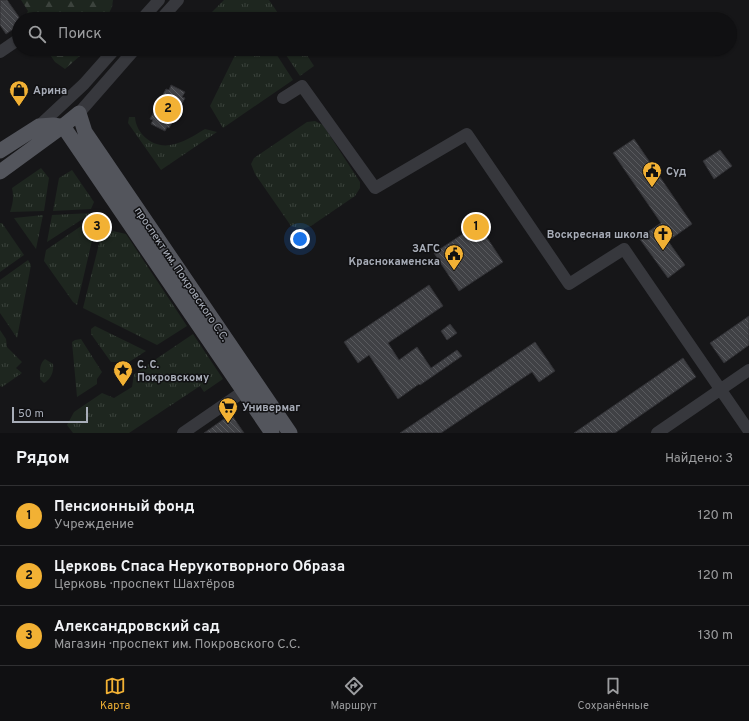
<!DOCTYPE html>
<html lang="ru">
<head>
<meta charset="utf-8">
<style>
	body { margin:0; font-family:Overpass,sans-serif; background:#1e1e20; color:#f1f3f6 }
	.scale { position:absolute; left:12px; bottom:10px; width:76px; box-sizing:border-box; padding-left:4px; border:2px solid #a8adb8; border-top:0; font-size:11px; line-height:14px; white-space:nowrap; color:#a8adb8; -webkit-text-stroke:3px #111113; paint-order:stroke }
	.you { position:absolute; left:300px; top:239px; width:14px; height:14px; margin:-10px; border:3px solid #fff; border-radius:50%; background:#1a73e8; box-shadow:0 0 0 6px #1a73e833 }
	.badge { display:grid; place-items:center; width:26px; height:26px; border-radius:50%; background:#f2b134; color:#111; font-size:13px; font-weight:700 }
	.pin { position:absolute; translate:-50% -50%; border:2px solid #fff; box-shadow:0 1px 4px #0006 }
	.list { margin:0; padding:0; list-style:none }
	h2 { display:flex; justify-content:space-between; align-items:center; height:52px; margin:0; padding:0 16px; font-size:17px }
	h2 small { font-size:13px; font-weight:400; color:#9c9d9f }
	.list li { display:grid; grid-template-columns:26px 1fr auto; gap:12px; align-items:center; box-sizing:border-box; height:60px; padding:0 16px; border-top:1px solid #303032 }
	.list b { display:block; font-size:15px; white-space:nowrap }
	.list p { margin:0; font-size:13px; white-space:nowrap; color:#9c9d9f }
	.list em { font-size:13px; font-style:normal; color:#9c9d9f }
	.icon { flex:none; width:22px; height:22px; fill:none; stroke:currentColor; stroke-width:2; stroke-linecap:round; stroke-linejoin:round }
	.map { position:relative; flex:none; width:749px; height:433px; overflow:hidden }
	.search { position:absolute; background:#101012; box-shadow:0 1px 3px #0004; left:12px; right:12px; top:12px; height:44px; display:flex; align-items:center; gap:10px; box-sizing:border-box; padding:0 14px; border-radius:22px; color:#9c9d9f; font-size:15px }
	.sheet { height:232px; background:#101012 }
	nav { display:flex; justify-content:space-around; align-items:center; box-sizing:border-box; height:56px; border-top:1px solid #303032; background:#101012; font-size:11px; color:#9c9d9f }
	nav a { display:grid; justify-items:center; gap:2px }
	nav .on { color:#f2b134 }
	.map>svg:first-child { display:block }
</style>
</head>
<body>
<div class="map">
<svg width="749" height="433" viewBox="0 0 749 433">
	<defs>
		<pattern id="grass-tufts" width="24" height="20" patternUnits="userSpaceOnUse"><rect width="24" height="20" fill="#1e261f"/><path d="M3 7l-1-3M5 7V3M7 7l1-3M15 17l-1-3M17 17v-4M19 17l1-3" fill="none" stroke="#3c433d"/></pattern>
		<pattern id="forest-firs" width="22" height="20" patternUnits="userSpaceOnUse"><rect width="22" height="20" fill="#1e261f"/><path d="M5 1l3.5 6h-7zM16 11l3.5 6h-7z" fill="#3c433d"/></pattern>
		<pattern id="building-back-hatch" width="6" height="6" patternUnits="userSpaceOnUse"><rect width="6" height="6" fill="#404145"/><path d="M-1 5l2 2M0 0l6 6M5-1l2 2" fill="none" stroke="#595a5e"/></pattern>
	</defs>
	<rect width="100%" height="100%" fill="#161618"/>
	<path fill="url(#grass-tufts)" d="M224,0h45l13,19h-77z
		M238,49h35l20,31 -70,48 -13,-22z
		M282,49h21l11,17 -14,10z
		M129,117h6c1,17 18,31 35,28 13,-2 25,-10 35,-16l12,3 -56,38 -33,-47z
		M315,121l8,4 37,57v6l-5,8 -44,30 -9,3 -11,-3 -36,-52 -4,-10 3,-6 53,-36z
		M41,168l8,10 -5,33 -34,1c3,-9 4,-15 2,-24z
		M72,170l22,32 -3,7 -38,2 6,-33z
		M92,213l-45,29 5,-27z
		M43,215l-7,34 -22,-31z
		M87,222l7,10 -17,73 -4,-3 -29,-41 2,-11z
		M0,223h2l22,32 -24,17z
		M113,231l13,3 61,92 -30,19 -74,-37 17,-68z
		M28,260l3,5 -14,73 -17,-25v-33z
		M95,326l51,25 -20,13 -6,-2h-9l-20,-28v-5z
		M0,330l6,9 1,8 15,15 -6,6 6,5 -20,14 -2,-1z
		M193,334l30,45 -19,13 -4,-6 -71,47h-56l-6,-8 7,-13 28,-19 12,5 18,-11 2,-13z
		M81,339l21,33 -5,7v5l-20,13 -5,-55 3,-2z
		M45,359l8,5c1,8 -2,15 -9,19l-4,-4c0,-8 -1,-15 5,-20z"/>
	<path fill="url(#forest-firs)" d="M21,0h92l-1,7 -6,12h-82l4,-8z
		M46,49h36l-1,6 -16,14 -10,-7z"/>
	<path fill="url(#building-back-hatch)" stroke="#303034" d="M0,0h7l12,17v8l-13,9 -6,-9z
		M171,85l14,7 -3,5 3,1 -16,30 -2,-1 -2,4 -14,-7 2,-4 -3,-1 16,-30 3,1z
		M634,139l58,85 -24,17 17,24 -17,13 -29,-40 22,-15 -48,-70z
		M720,150l12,16 -18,13 -11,-18z
		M97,218l8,11 -8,6 -7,-11z
		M478,224l25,38 -44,29 -25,-38z
		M429,285l14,21 -55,37 11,17 18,-13 14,21 26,-18 5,6 -42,29 -1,-1 -21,15 -29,-44 -11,8 -14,-21z
		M749,316v29l-25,18 -14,-20z
		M450,324l7,9 -10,7 -6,-9z
		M535,342l20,29 -16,11 -7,-10 -91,61h-41z
		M683,358l13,19 -81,56h-41z
		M231,414l13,19h-40z"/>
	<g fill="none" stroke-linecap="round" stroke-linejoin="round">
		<path stroke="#37383d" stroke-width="12" d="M142,19l17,-19
			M161,19l17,-19
			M0,52l19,-13
			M283,98l19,-12 73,102 92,-54 102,150 55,-35 125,182
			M79,113l56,-64
			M39,126l45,-42 31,-35
			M183,433l61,-42
			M657,433l92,-63"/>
		<path stroke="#53555c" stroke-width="15" d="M63,126l209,307
			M0,151l39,-25 14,-1 12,2
			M0,172l63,-46 16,-13 6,19 205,301"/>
	</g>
	<defs>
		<g id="shop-pin" transform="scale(1)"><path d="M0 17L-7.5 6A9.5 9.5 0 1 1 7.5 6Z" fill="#f2b134" stroke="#111113"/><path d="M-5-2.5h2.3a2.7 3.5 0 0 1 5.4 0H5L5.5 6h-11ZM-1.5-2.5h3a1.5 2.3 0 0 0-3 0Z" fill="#111"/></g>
		<g id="civic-pin" transform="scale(1)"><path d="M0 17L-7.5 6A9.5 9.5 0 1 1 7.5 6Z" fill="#f2b134" stroke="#111113"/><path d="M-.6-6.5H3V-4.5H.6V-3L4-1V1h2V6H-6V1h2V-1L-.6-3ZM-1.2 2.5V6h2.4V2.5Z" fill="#111"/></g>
		<g id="church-pin" transform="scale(1)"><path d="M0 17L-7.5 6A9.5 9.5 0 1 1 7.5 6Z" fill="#f2b134" stroke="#111113"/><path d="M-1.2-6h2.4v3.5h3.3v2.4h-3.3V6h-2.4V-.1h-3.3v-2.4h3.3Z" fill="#111"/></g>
		<g id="sight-pin" transform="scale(1)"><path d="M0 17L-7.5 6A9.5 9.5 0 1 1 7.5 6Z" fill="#f2b134" stroke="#111113"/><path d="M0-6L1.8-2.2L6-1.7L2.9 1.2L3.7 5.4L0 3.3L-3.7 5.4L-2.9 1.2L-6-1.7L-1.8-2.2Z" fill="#111"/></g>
		<g id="supermarket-pin" transform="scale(1)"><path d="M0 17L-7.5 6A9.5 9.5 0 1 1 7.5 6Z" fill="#f2b134" stroke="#111113"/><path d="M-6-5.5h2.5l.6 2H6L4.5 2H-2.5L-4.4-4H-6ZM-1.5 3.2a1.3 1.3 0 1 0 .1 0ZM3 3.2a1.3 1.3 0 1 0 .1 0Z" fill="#111"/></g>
	</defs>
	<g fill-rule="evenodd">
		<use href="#shop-pin" x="19" y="90"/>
		<use href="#civic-pin" x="652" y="171"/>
		<use href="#church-pin" x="663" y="234"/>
		<use href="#civic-pin" x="454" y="254"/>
		<use href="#sight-pin" x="123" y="370"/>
		<use href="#supermarket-pin" x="228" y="407"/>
	</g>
	<g text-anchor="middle" stroke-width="3" stroke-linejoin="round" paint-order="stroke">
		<g font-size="11" font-weight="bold" fill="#a8adb8" stroke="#111113" text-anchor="start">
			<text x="33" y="94">Арина</text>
			<text x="666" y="175">Суд</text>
			<text x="649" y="238" text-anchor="end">Воскресная школа</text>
			<text x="440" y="252" text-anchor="end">ЗАГС<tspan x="440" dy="13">Краснокаменска</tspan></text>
			<text x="137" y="368">С. С.<tspan x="137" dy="13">Покровскому</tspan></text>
			<text x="242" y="411">Универмаг</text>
		</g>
		<g font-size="11" fill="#a8adb8" stroke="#111113">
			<text transform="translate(182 274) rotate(56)" y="4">проспект им. Покровского С.С.</text>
		</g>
	</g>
</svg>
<div class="scale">50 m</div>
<div class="you"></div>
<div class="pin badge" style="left:476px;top:227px">1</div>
<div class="pin badge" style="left:168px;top:109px">2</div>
<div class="pin badge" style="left:97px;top:227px">3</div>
<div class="search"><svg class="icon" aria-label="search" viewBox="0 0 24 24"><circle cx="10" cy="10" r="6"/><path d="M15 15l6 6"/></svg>Поиск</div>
</div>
<section class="sheet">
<h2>Рядом<small>Найдено: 3</small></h2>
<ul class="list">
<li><span class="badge">1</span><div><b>Пенсионный фонд</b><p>Учреждение</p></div><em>120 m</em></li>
<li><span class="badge">2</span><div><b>Церковь Спаса Нерукотворного Образа</b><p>Церковь · проспект Шахтёров</p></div><em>120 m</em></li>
<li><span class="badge">3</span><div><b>Александровский сад</b><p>Магазин · проспект им. Покровского С.С.</p></div><em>130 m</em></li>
</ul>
</section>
<nav>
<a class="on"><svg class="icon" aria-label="map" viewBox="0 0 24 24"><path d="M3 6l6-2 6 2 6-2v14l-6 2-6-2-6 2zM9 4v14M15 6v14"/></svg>Карта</a>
<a><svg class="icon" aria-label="directions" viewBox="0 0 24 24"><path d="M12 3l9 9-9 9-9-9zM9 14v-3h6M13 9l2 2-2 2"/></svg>Маршрут</a>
<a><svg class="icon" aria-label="saved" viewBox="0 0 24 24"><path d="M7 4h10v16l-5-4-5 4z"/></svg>Сохранённые</a>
</nav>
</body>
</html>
